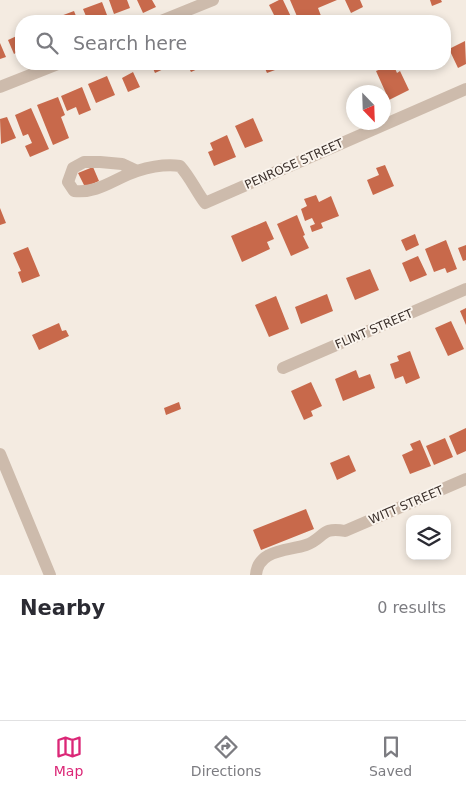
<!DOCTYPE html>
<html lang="en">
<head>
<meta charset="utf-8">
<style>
	body { margin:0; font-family:"DejaVu Sans",sans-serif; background:#f2f2f3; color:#2b2b33 }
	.controls { position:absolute; right:15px; bottom:15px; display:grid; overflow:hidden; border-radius:10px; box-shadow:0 2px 8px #0003 }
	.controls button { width:45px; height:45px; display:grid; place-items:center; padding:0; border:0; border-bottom:1px solid #e1e1e2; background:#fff; color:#2b2b33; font:25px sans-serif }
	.compass { position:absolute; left:346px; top:85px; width:45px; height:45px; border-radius:50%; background:#fff; box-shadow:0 2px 8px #0003; rotate:157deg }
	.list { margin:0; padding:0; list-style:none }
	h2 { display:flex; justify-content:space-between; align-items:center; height:65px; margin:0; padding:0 20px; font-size:21px }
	h2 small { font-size:16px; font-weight:400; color:#7c7c81 }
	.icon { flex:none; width:28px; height:28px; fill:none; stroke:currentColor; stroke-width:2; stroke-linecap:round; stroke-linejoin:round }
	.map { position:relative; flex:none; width:466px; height:575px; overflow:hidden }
	.search { position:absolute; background:#fff; box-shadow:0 2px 8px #0003; left:15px; right:15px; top:15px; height:55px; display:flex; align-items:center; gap:12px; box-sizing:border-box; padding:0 18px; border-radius:20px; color:#7c7c81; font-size:19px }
	.sheet { height:145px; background:#fff }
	nav { display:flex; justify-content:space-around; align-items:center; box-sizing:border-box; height:70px; border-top:1px solid #e1e1e2; background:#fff; font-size:14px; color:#7c7c81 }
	nav a { display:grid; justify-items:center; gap:2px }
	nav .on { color:#db2777 }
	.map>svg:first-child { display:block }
</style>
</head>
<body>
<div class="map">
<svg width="466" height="575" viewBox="0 0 466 575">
	<rect width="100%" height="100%" fill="#f4ebe1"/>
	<path fill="#c8694b" d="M109,0h18l3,8 -16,6z
		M137,0h15l4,7 -13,6z
		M279,0h4l10,21h-16l-8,-16z
		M290,0h47l-19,8 5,13h-13l-1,-3 -10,3z
		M345,0h15l3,7 -12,6z
		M430,0h11l1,2 -10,4z
		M102,2l5,13 -15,6h-4l-5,-12z
		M74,11l4,10h-18l-2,-4z
		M250,16l3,5h-13z
		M21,34v16l-7,4 -6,-14z
		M465,41l1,23 -8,4 -9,-19z
		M0,43l6,14 -6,2z
		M151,64h18l1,2 -15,7z
		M187,64h13l2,3 -11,5z
		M263,64h18l2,3 -16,6z
		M393,64l4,9 3,-2 9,19 -20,10 -13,-29z
		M133,72l7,15 -12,5 -6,-14z
		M107,76l8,19 -19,8 -8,-19z
		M82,87l9,23 -12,5 -3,-8 -9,4 -6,-15z
		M58,97l7,18 -4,2 8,21 -16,7 -16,-40z
		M31,108l18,41 -19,8 -5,-11 7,-3 -4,-9 -5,2 -8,-21z
		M7,117l9,21 -15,6 -1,-25z
		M253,118l10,23 -18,7 -10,-22z
		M227,135l9,22 -22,9 -6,-14 5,-2 -3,-7z
		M385,165l9,21 -21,9 -6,-15 12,-5 -3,-7z
		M93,167l6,14 -14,6 -7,-14z
		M316,195l3,7 12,-6 8,20 -18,7 2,5 -11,4 -2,-6 5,-2 -3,-6 -7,3 -4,-12 6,-3 -3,-7z
		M0,208l6,15 -6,2z
		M297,215l8,20 -2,1 6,12 -18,8 -14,-32z
		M266,221l8,18 -7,3 3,7 -28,13 -11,-26z
		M415,234l4,11 -13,6 -5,-11z
		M446,240l11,29 -10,4 -2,-5 -11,4 -9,-23z
		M466,245v15l-3,1 -5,-13z
		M28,247l12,29 -18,7 -4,-11 3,-1 -8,-18z
		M418,256l9,19 -17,7 -8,-19z
		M370,269l9,21 -24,10 -9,-22z
		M327,294l6,17 -32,13 -6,-17z
		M276,296l13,33 -20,8 -14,-32z
		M466,308v17l-6,-14z
		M451,321l13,28 -16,7 -13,-28z
		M59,323l3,8 4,-1 3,6 -30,14 -7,-15z
		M410,351l10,27 -14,6 -3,-8 -8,3 -5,-15 9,-3 -2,-5z
		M356,370l3,8 11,-4 5,14 -32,13 -8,-22z
		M311,382l11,24 -11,5 2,5 -9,4 -13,-29z
		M179,402l2,7 -15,6 -2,-7z
		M466,428v23l-9,4 -8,-19z
		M445,438l8,19 -19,8 -8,-19z
		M420,440l11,26 -21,8 -8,-19 11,-5 -3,-6z
		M349,455l7,16 -19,9 -7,-17z
		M306,509l8,20 -53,21 -8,-20z"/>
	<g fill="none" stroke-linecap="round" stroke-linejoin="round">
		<path stroke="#cdbbac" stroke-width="12" d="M161,21l52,-21
			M0,87l58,-23
			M137,171l-15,-7 -22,-2h-16l-11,6 -5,14 6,9c24,3 41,-13 63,-20 13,-4 29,-7 43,-5 10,11 16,25 25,37l261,-114
			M283,368l183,-79
			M0,454l50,121
			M256,575c2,-26 32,-24 50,-30 18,-6 15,-19 39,-14l121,-52"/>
	</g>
	<g text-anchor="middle" stroke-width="4" stroke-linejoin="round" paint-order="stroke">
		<g font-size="12" fill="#3b302b" stroke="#fbf5ee">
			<text transform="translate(294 164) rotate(-24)" y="4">PENROSE STREET</text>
			<text transform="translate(374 329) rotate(-23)" y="4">FLINT STREET</text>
			<text transform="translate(406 505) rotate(-23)" y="4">WITT STREET</text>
		</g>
	</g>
</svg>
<div class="controls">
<button><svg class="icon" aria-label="layers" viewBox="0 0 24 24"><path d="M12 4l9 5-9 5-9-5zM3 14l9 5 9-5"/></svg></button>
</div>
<svg class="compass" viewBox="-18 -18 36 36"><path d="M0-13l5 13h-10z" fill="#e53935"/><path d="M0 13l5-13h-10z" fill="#7c7c81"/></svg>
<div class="search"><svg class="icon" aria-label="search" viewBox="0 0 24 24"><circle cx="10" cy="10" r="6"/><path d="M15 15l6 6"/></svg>Search here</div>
</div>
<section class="sheet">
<h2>Nearby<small>0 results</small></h2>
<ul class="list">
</ul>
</section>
<nav>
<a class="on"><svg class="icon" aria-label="map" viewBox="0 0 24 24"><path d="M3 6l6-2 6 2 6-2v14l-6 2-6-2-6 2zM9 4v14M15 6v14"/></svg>Map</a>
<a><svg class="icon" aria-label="directions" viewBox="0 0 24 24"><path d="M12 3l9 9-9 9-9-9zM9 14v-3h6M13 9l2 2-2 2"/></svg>Directions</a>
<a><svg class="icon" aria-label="saved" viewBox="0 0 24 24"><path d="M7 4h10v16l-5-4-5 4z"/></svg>Saved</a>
</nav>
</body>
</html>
